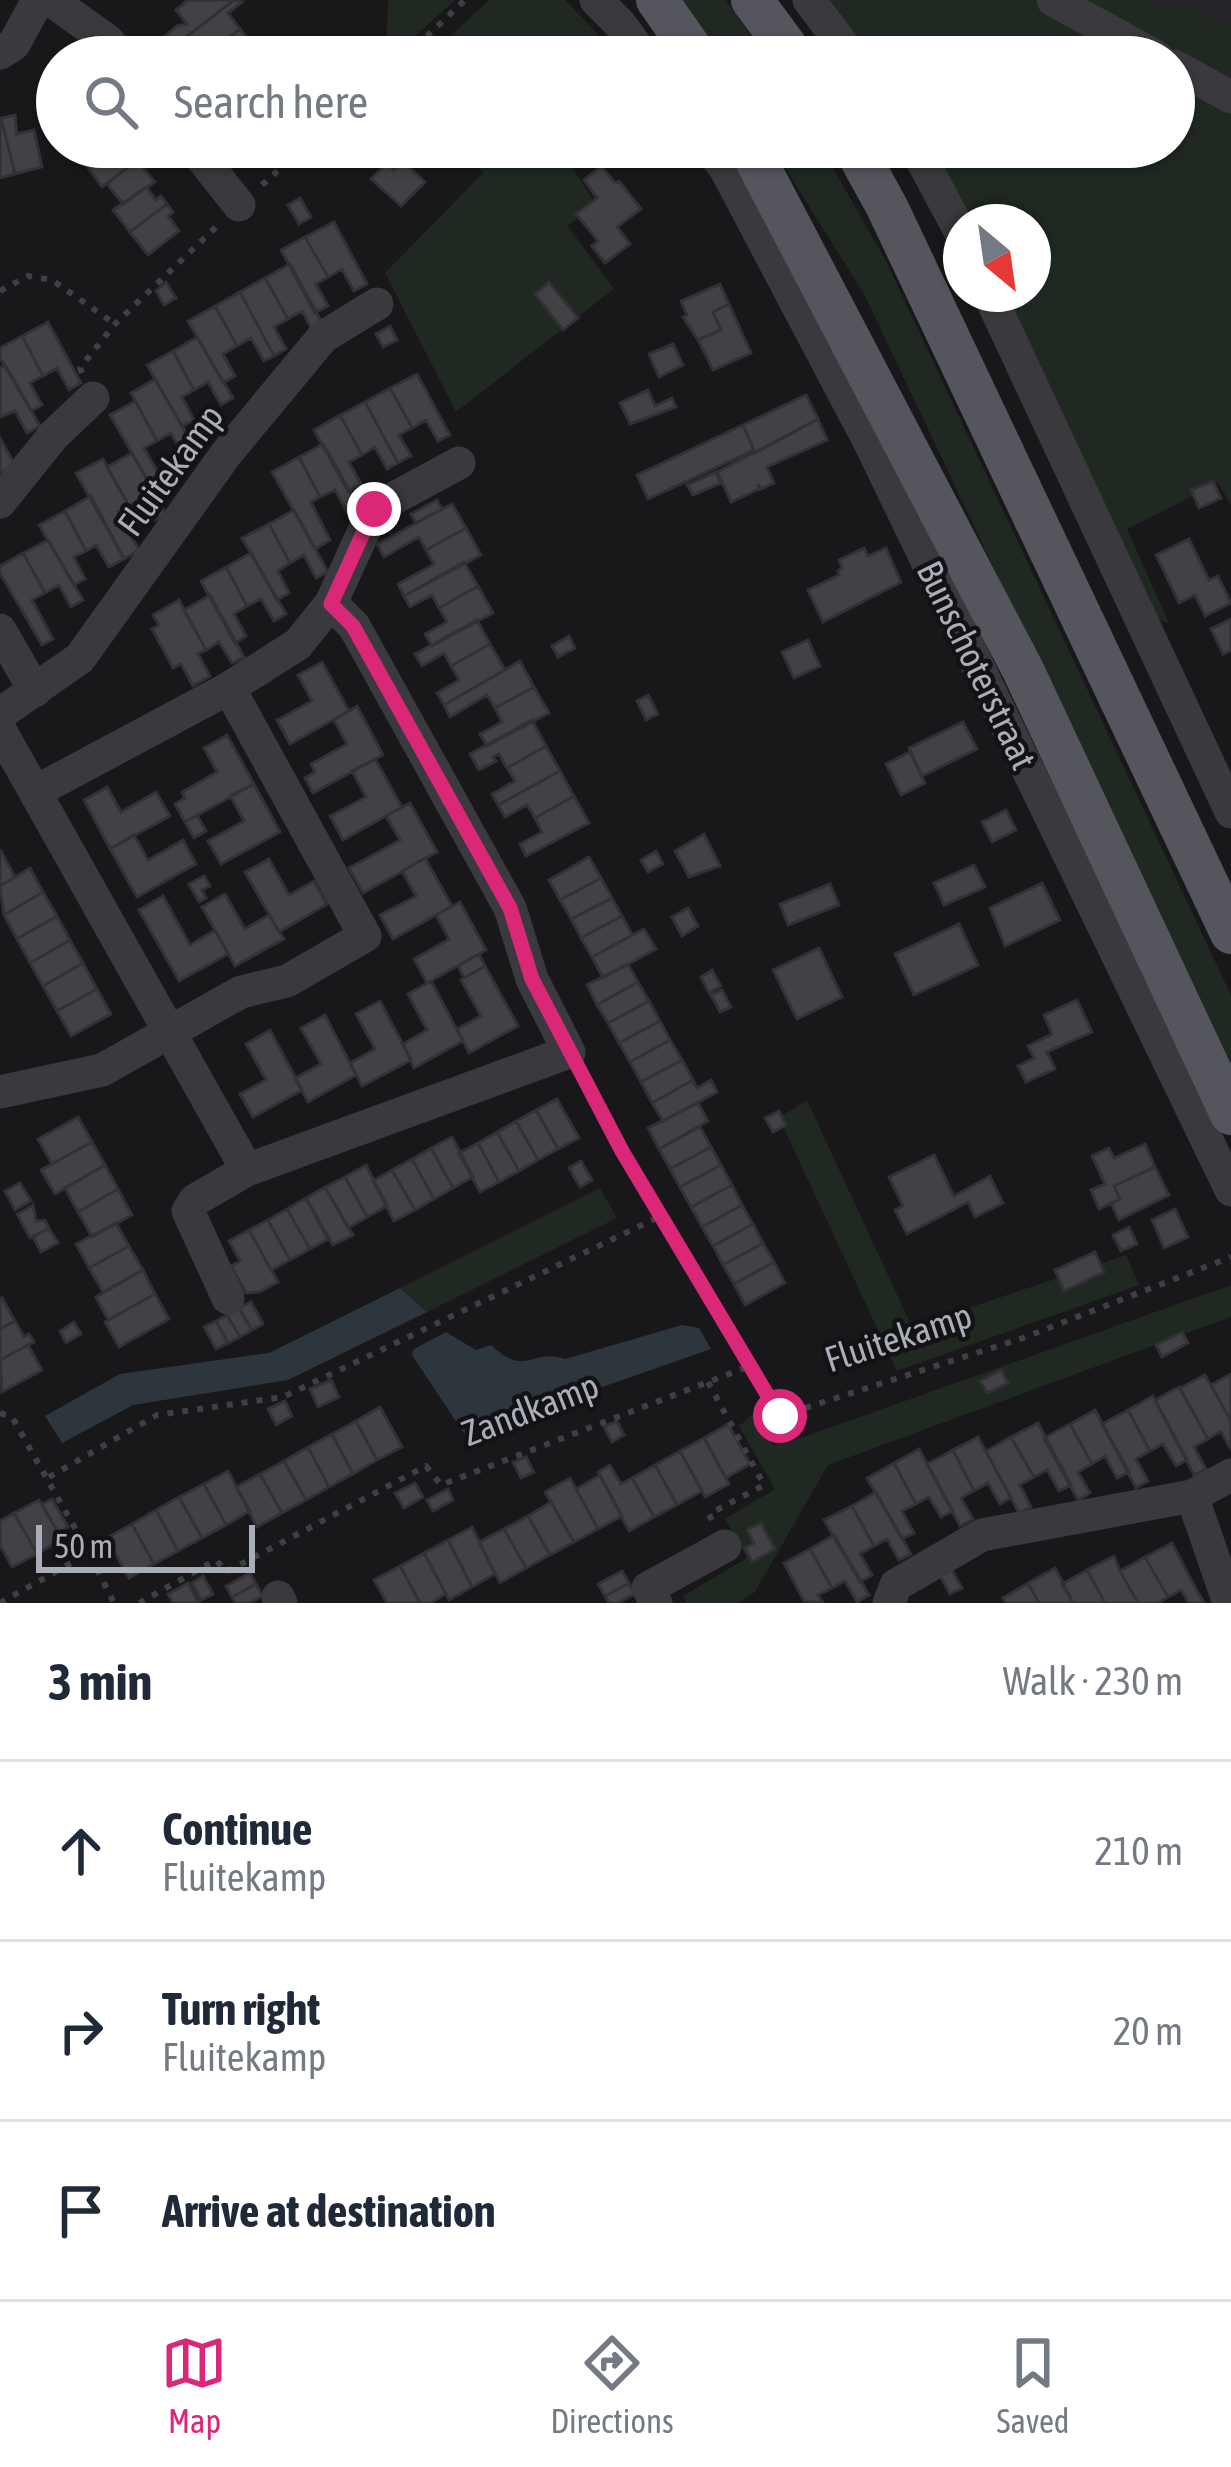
<!DOCTYPE html>
<html lang="en">
<head>
<meta charset="utf-8">
<style>
	body { margin:0; font-family:"Asap Condensed",sans-serif; background:#f6f6f7; color:#1f2937 }
	.compass { position:absolute; left:943px; top:204px; width:108px; height:108px; border-radius:50%; background:#fff; box-shadow:0 3px 9px #0004; rotate:151deg }
	.scale { position:absolute; left:36px; bottom:30px; width:219px; box-sizing:border-box; padding-left:12px; border:6px solid #aaaeb9; border-top:0; font-size:33px; line-height:42px; white-space:nowrap; color:#aaaeb9; -webkit-text-stroke:9px #131215; paint-order:stroke }
	.stop { position:absolute; width:36px; height:36px; margin:-27px; border:9px solid #db2777; border-radius:50%; background:#fff }
	.stop.end { background:#db2777; border-color:#fff; box-shadow:0 3px 12px #0008 }
	.list { margin:0; padding:0; list-style:none }
	h2 { display:flex; justify-content:space-between; align-items:center; height:156px; margin:0; padding:0 48px; font-size:51px }
	h2 small { font-size:39px; font-weight:400; color:#747a83 }
	.list li { display:grid; grid-template-columns:78px 1fr auto; gap:36px; align-items:center; box-sizing:border-box; height:180px; padding:0 48px; border-top:3px solid #e0e1e3 }
	.list b { display:block; font-size:45px; white-space:nowrap }
	.list p { margin:0; font-size:39px; white-space:nowrap; color:#747a83 }
	.list em { font-size:39px; font-style:normal; color:#747a83 }
	.icon { flex:none; width:66px; height:66px; fill:none; stroke:currentColor; stroke-width:2; stroke-linecap:round; stroke-linejoin:round }
	.map { position:relative; flex:none; width:1231px; height:1603px; overflow:hidden }
	.search { position:absolute; background:#fff; box-shadow:0 3px 9px #0004; left:36px; right:36px; top:36px; height:132px; display:flex; align-items:center; gap:30px; box-sizing:border-box; padding:0 42px; border-radius:66px; color:#747a83; font-size:45px }
	.sheet { height:696px; background:#fff }
	nav { display:flex; justify-content:space-around; align-items:center; box-sizing:border-box; height:168px; border-top:3px solid #e0e1e3; background:#fff; font-size:33px; color:#747a83 }
	nav a { display:grid; justify-items:center; gap:6px }
	nav .on { color:#db2777 }
	.map>svg:first-child { display:block }
</style>
</head>
<body>
<div class="map">
<svg width="1231" height="1603" viewBox="0 0 1231 1603">
	<rect width="100%" height="100%" fill="#18171a"/>
	<path fill="#242327" d="M1087,0h144v79z"/>
	<path fill="#1f2821" d="M388,0h67l-63,57h-6z
		M489,0h76l55,57h-192z
		M681,0h45l40,57h-49z
		M823,0h212l111,57h-278z
		M1070,0h82l14,8 14,-3 51,25v58z
		M1174,72l57,31v402l-13,-22 -91,46 42,94 -18,-5 -149,-324h31v-72h-64l-39,-75h244z
		M461,147h98l37,57 -28,22 46,63 -158,123 -71,-139 98,-100z
		M772,147h49l64,112 346,736v74l-366,-773z
		M807,1100l105,227 214,-72 13,30 -242,86 -118,-253z
		M600,1188l17,30 -190,94 -27,-24z
		M1231,1285v32l-403,148 -73,127 -17,11h-52l-3,-7 64,-38 -22,-39 50,-30 -36,-63 15,-13 19,32 22,-5z"/>
	<path fill="#2e363d" d="M400,1288l27,24 -139,68 -155,25 -71,38 -17,-27 75,-42 149,-21z
		M682,1325l17,3 12,21 -246,86 -53,-80 2,-6 32,-17 30,18 15,-5c36,34 40,2 74,14z"/>
	<path fill="#424246" stroke="#323135" stroke-width="3" d="M188,0h46l-66,51 -9,-10 18,-15 10,-2 -11,-14z
		M234,0l8,2 -14,11 12,16 -30,23 -11,-13 -18,18h-9l-4,-6z
		M240,29l16,20 -10,8h-33l-3,-5z
		M15,115l2,19 17,-4 8,37 -27,7 -14,-56z
		M1,118l14,56 -15,4v-60z
		M79,147h31l-20,15z
		M110,147h18l10,13 -36,27 -16,-22z
		M142,156l7,9 -5,4 11,13 -32,22 -16,-20z
		M403,161l22,21 -24,24 -30,-27 16,-16 7,7z
		M601,166l14,17 4,-2 22,28 -24,18 13,17 -25,19 -13,-17 6,-5 -22,-27 21,-16 -13,-18z
		M146,187l10,13 5,-4 6,8 -37,28 -17,-22z
		M300,198l11,19 -12,7 -11,-19z
		M167,204l6,8 -5,4 11,15 -31,24 -18,-23z
		M334,222l33,62 -13,7 -12,-22 -14,8 -23,-40z
		M305,237l23,40 -12,7 12,22 -13,7 -34,-63z
		M290,264l35,64 -11,5 -12,-22 -14,8 -23,-41z
		M265,278l23,41 -14,8 12,22 -12,7 -34,-64z
		M166,282l10,16 -12,7 -8,-14z
		M549,282l29,36 -15,12 -28,-36z
		M720,284l9,20 -16,8 8,18 -23,10 -15,-23 4,-2 -6,-14z
		M240,292l34,64 -10,5 -13,-23 -14,8 -22,-40z
		M729,304l22,49 -38,17 -15,-30 23,-10 -8,-18z
		M215,306l22,40 -14,8 12,22 -12,7 -35,-62z
		M48,322l33,61 -12,7 -12,-22 -14,8 -21,-40z
		M390,326l7,14 -14,7 -7,-13z
		M22,336l21,40 -13,7 12,22 -11,6 -31,-53v-10z
		M197,337l36,61 -12,7 -13,-23 -14,8 -21,-39z
		M673,344l10,21 -24,12 -10,-23z
		M173,351l21,39 -12,7 12,23 -12,6 -35,-61z
		M5,365l35,61 -13,7 -12,-22 -15,6v-49z
		M417,374l33,61 -12,6 -12,-21 -14,8 -22,-40z
		M155,379l40,69 -12,7 -12,-22 -14,8 -26,-48z
		M390,388l22,40 -13,7 12,21 -13,7 -33,-61z
		M648,390l7,16 17,-8 4,9 -46,17 -10,-21z
		M806,395l12,24 -63,34 -12,-28z
		M135,401l22,40 -13,7 19,34 -11,6 -42,-73z
		M365,402l33,61 -11,6 -12,-22 -13,8 -22,-40z
		M340,415l22,40 -13,7 12,22 -13,7 -34,-61z
		M818,419l9,21 -60,27 7,16 -13,6 -3,-5 1,5 -28,13 -14,-30z
		M743,425l11,25 -106,49 -11,-24z
		M0,438l15,27 -15,8z
		M323,444l35,61 -11,7 -12,-22 -15,7 -21,-40z
		M132,453l34,61 -11,6 -12,-22 -14,8 -22,-39z
		M299,457l21,40 -9,5 19,38 -15,9 -43,-77z
		M103,459l26,47 -11,6 21,38 -15,9 -48,-86z
		M716,472l5,11 -28,12 -6,-10z
		M1213,481l8,17 -22,10 -8,-18z
		M91,496l33,63 -15,8 -13,-22 -10,6 -21,-40z
		M437,500l5,9 -26,14 -5,-9z
		M452,504l14,24 -40,22 -7,-13 -35,20 -7,-13z
		M294,510l34,62 -12,6 -12,-23 -14,8 -21,-39z
		M65,511l21,40 -12,6 11,22 -11,6 -35,-60z
		M269,524l21,39 -12,8 11,22 -12,7 -35,-62z
		M466,528l15,27 -77,41 -6,-12 36,-20 -8,-14z
		M1189,539l20,41 9,-4 13,27 -26,13 -10,-21 -16,8 -23,-48z
		M48,540l35,60 -12,7 -12,-22 -14,8 -22,-40z
		M864,548l4,8 18,-8 15,34 -78,40 -15,-32 31,-15 -1,-4 4,-3 -3,-8z
		M23,553l22,40 -13,7 21,39 -11,6 -42,-72v-7z
		M251,553l35,61 -12,7 -13,-22 -14,7 -21,-39z
		M464,562l14,24 -39,22 -7,-13 -22,12 -6,-11z
		M226,567l21,39 -13,8 12,22 -11,7 -34,-62z
		M478,586l15,27 -61,33 -7,-12 22,-12 -8,-14z
		M210,595l34,62 -12,6 -13,-21 -13,8 -22,-40z
		M179,600l27,50 -8,4 12,22 -17,10 -12,-22 -8,4 -21,-39 7,-4 -6,-10z
		M1231,619v31l-8,4 -12,-25z
		M477,620l13,24 -39,22 -7,-13 -22,13 -7,-12z
		M569,636l6,12 -17,9 -6,-11z
		M808,640l12,26 -26,12 -12,-26z
		M490,644l15,26 -61,35 -7,-12 22,-13 -8,-14z
		M520,661l14,26 -39,21 -8,-13 -37,22 -6,-12z
		M322,662l27,49 -59,33 -13,-24 35,-19 -14,-26z
		M534,687l15,26 -62,33 -7,-12 22,-12 -7,-14z
		M648,695l10,19 -12,6 -9,-19z
		M357,706l26,49 -70,38 -8,-15 10,-6 -4,-8 36,-20 -13,-24z
		M532,720l14,26 -39,22 -8,-14 -6,3 3,4 -17,9 -9,-16z
		M963,722l14,27 -55,27 -13,-28z
		M227,735l27,49 -69,38 -10,-18 10,-6 -3,-6 35,-20 -13,-24z
		M546,746l14,25 -62,34 -6,-11 23,-13 -8,-13z
		M910,752l15,31 -24,12 -15,-31z
		M375,759l27,48 -59,33 -13,-24 36,-19 -14,-26z
		M560,771l14,25 -39,22 -8,-13 -22,12 -7,-12z
		M254,784l26,48 -59,32 -13,-23 36,-20 -14,-25z
		M107,787l14,25 35,-20 14,24 -60,33 -26,-49z
		M574,796l15,27 -63,33 -6,-12 22,-12 -7,-14z
		M410,803l27,49 -74,41 -14,-25 51,-28 -14,-24z
		M1006,810l10,20 -24,12 -10,-20z
		M197,815l9,16 -12,7 -9,-16z
		M704,834l16,32 -31,11 -14,-26z
		M134,835l14,25 35,-20 13,24 -59,33 -27,-48z
		M1,851l14,26 -15,9v-34z
		M656,851l7,13 -15,8 -7,-12z
		M589,857l12,21 -41,22 -11,-20z
		M425,858l27,48 -59,33 -13,-24 36,-19 -14,-25z
		M269,859l20,36 25,-14 13,23 -48,28 -34,-60z
		M974,865l11,22 -41,18 -10,-22z
		M30,868l13,24 -39,23 -4,-29z
		M204,876l6,10 -8,4 4,8 -7,4 -10,-18z
		M601,878l11,20 -41,21 -11,-19z
		M1042,883l18,37 -55,26 -15,-38z
		M830,884l9,21 -51,20 -8,-21z
		M43,892l14,24 -40,23 -13,-24z
		M225,894l20,35 24,-14 15,24 -49,27 -33,-59z
		M163,896l27,49 25,-15 13,24 -49,27 -40,-71z
		M612,898l10,18 -41,22 -10,-19z
		M460,902l26,48 -59,33 -13,-24 35,-20 -13,-24z
		M688,908l10,18 -16,10 -10,-19z
		M57,916l13,24 -40,23 -13,-24z
		M622,916l10,19 -40,22 -11,-19z
		M959,924l19,41 -64,30 -19,-41z
		M644,929l12,20 -53,29 -11,-21z
		M70,940l13,23 -40,23 -13,-23z
		M819,948l23,49 -45,22 -24,-49z
		M479,954l6,12 -21,12 -6,-12z
		M83,963l14,26 -40,22 -14,-25z
		M628,964l10,18 -41,23 -10,-20z
		M485,966l33,60 -49,27 -12,-24 24,-13 -20,-36z
		M712,970l9,16 -12,7 -8,-16z
		M431,981l32,60 -49,27 -11,-24 24,-14 -19,-36z
		M638,982l11,19 -41,22 -11,-18z
		M97,989l14,25 -40,22 -14,-25z
		M722,990l9,17 -11,5 -9,-17z
		M1077,1000l15,32 -45,20 8,17 -29,13 -8,-16 16,-8 -6,-12 24,-12 -8,-19z
		M380,1001l31,59 -49,26 -12,-23 25,-14 -19,-35z
		M649,1001l11,20 -41,22 -11,-20z
		M325,1015l31,60 -48,27 -13,-24 26,-14 -20,-36z
		M660,1021l10,19 -40,22 -11,-19z
		M270,1030l32,60 -49,27 -13,-23 26,-14 -20,-36z
		M670,1040l12,20 -41,22 -11,-20z
		M682,1060l11,20 -41,23 -11,-21z
		M693,1080l4,8 14,-8 6,12 -54,29 -11,-18z
		M557,1099l22,39 -21,11 -22,-39z
		M698,1103l10,18 -49,28 -11,-21z
		M536,1110l22,39 -20,11 -22,-39z
		M779,1111l7,14 -13,7 -8,-14z
		M78,1117l14,25 -40,22 -14,-25z
		M516,1121l22,39 -19,11 -22,-39z
		M700,1127l11,20 -41,22 -11,-20z
		M497,1132l22,39 -20,11 -21,-39z
		M452,1137l21,40 -20,11 -22,-40z
		M92,1142l13,23 -50,29 -14,-24z
		M478,1143l21,39 -19,10 -21,-39z
		M1145,1144l10,23 -41,19 6,13 -21,10 -8,-19 14,-6 -13,-28 17,-8 5,10z
		M711,1147l10,18 -41,22 -10,-18z
		M431,1148l22,40 -19,11 -22,-40z
		M934,1155l20,41 36,-20 13,27 -28,14 -7,-15 -61,32 -12,-24 8,-4 -14,-29z
		M412,1159l22,40 -19,11 -23,-40z
		M581,1161l11,19 -12,7 -11,-19z
		M105,1165l13,24 -40,23 -13,-24z
		M366,1165l21,41 -20,11 -22,-40z
		M721,1165l11,20 -41,22 -11,-20z
		M1155,1167l14,28 -50,25 -8,-17 9,-4 -6,-13z
		M392,1170l23,40 -21,11 -21,-40z
		M345,1177l22,40 -19,11 -23,-41z
		M20,1183l11,18 -16,9 -10,-19z
		M732,1185l10,20 -40,22 -11,-20z
		M325,1187l28,48 -20,10 -27,-47z
		M118,1189l14,26 -40,22 -14,-25z
		M306,1198l22,41 -18,10 -23,-40z
		M33,1205l3,16 9,-1 4,8 -19,10 -13,-24z
		M742,1205l11,19 -40,22 -11,-19z
		M287,1209l23,40 -20,11 -22,-40z
		M1175,1209l13,28 -24,11 -12,-28z
		M268,1220l22,40 -19,10 -22,-40z
		M116,1223l13,23 -40,22 -13,-24z
		M753,1224l10,19 -40,22 -10,-19z
		M1129,1227l8,17 -16,7 -8,-16z
		M49,1228l9,15 -17,9 -8,-15z
		M249,1230l29,52 -19,10 -13,1 -15,-27 9,-5 -11,-20z
		M763,1243l11,19 -40,22 -11,-19z
		M129,1246l14,24 -40,22 -14,-24z
		M1095,1252l9,20 -40,19 -9,-21z
		M774,1262l11,21 -40,22 -11,-21z
		M143,1270l12,24 -47,26 -12,-23z
		M155,1294l14,25 -50,28 -14,-25z
		M2,1298l13,23 -15,8v-30z
		M251,1302l12,22 -11,6 -13,-22z
		M239,1308l13,22 -12,7 -13,-22z
		M227,1315l13,22 -12,6 -12,-22z
		M15,1321l9,16 5,-3 5,8 -34,18v-31z
		M216,1321l12,22 -12,6 -12,-22z
		M74,1322l7,12 -15,9 -6,-12z
		M1182,1332l6,11 -26,14 -6,-12z
		M28,1345l14,25 -40,22 -2,-32z
		M1001,1370l7,13 -21,10 -7,-12z
		M1231,1374v47l-20,-36z
		M1205,1375l26,46v29l-10,-19 -13,8 -28,-51z
		M331,1380l8,17 -21,10 -8,-18z
		M1179,1387l29,52 -14,8 12,22 -12,6 -39,-75z
		M1153,1396l34,64 -11,6 -13,-22 -13,7 -22,-41z
		M285,1401l7,15 -16,9 -8,-16z
		M380,1407l22,40 -25,13 -21,-39z
		M1095,1410l34,62 -12,6 -12,-22 -13,8 -22,-40z
		M1128,1410l22,41 -14,8 12,22 -12,7 -34,-64z
		M356,1421l21,39 -24,14 -21,-40z
		M617,1421l7,14 -12,7 -8,-15z
		M1038,1423l33,62 -12,6 -12,-21 -13,7 -23,-40z
		M728,1424l22,40 -24,14 -22,-40z
		M1070,1424l22,40 -14,8 12,21 -12,7 -34,-62z
		M332,1434l21,40 -24,13 -21,-40z
		M978,1437l33,61 -11,6 -12,-21 -14,8 -21,-41z
		M1011,1437l23,40 -14,8 11,22 -12,6 -33,-62z
		M704,1438l25,46 -24,13 -25,-46z
		M308,1447l21,40 -23,13 -22,-39z
		M919,1449l34,62 -12,6 -12,-20 -13,7 -22,-41z
		M953,1450l21,41 -13,7 12,21 -13,7 -33,-62z
		M680,1451l22,40 -25,14 -22,-40z
		M526,1457l8,15 -13,6 -8,-16z
		M284,1461l22,39 -24,13 -22,-39z
		M894,1463l22,41 -14,7 12,22 -12,6 -35,-61z
		M610,1465l11,19 11,-6 22,39 -25,14 -31,-59z
		M655,1465l22,40 -23,12 -22,-39z
		M228,1471l22,40 -24,14 -22,-41z
		M260,1474l22,39 -25,14 -21,-40z
		M600,1475l22,41 -24,13 -22,-40z
		M570,1478l28,51 -24,13 -29,-50z
		M415,1483l8,14 -19,11 -9,-15z
		M204,1484l22,41 -24,13 -23,-41z
		M448,1489l5,11 -20,11 -6,-11z
		M876,1492l35,62 -12,6 -12,-21 -13,7 -22,-40z
		M179,1497l23,41 -24,13 -22,-41z
		M52,1499l16,28 -10,6 -16,-29z
		M39,1500l23,39 -25,15 -23,-41z
		M551,1502l23,40 -24,13 -22,-39z
		M852,1506l22,40 -14,8 12,21 -12,7 -36,-62z
		M156,1510l22,41 -24,13 -22,-40z
		M14,1513l23,41 -25,13 -12,-22v-24z
		M528,1516l22,39 -24,13 -22,-39z
		M761,1523l14,26 -23,13 -7,-14 9,-5 -7,-13z
		M132,1524l22,40 -25,14 -22,-40z
		M472,1527l23,47 -23,13 -24,-47z
		M504,1529l22,39 -26,15 -21,-41z
		M834,1535l35,60 -12,7 -12,-21 -13,7 -22,-39z
		M448,1540l24,47 -23,13 -25,-47z
		M1172,1543l16,31 16,29h-15l-8,-13 -13,7 -23,-40z
		M810,1549l22,39 -14,7 5,8 -19,-2 -20,-38z
		M424,1553l22,41 -16,9h-10l-20,-37z
		M1114,1556l6,15 18,32h-33l-18,-33z
		M1145,1557l23,40 -10,6h-20l-18,-32z
		M949,1565l13,23 -12,6 -12,-22z
		M400,1566l20,37h-33l-13,-23z
		M1055,1568l8,15 10,20h-34l-11,-20z
		M1087,1570l18,33h-32l-11,-19z
		M622,1571l7,12 -24,13 -7,-12z
		M250,1573l6,11 -24,13 -6,-11z
		M203,1576l10,18 -12,6 -9,-17z
		M188,1583l11,20h-26l-5,-9z
		M629,1583l5,11 -16,9h-9l-4,-7z
		M1028,1583l11,20h-33l-3,-5z
		M256,1584l7,12 -14,7h-13l-4,-6z"/>
	<g fill="none" stroke-linecap="round" stroke-linejoin="round">
		<path stroke="#3f4045" stroke-width="6" stroke-dasharray="6 9" stroke-linecap="butt" d="M405,57l60,-57
			M262,185l42,-38
			M0,291l28,-15 24,4 63,44
			M82,373l-2,-5 35,-44 102,-98
			M582,1076l165,291 33,49 243,-78 208,-81
			M708,1382l56,103 -55,29 4,9
			M0,1413l12,4 77,136
			M49,1477l108,-62 126,-18 380,-182
			M0,1603l89,-50 25,50
			M139,1603l77,-43 10,12 200,-106 15,19 306,-118"/>
		<path stroke="#39393e" stroke-width="33" d="M51,0l57,41 13,16
			M596,0l24,24 24,33
			M809,0l43,57
			M1053,0l104,57
			M0,53l14,-9 24,-44
			M1174,66l57,31
			M193,147l46,58
			M709,147l16,21 144,273 362,749
			M915,147l46,86
			M989,294l242,518
			M0,502l54,-67 39,-37
			M331,603l23,23 156,282 22,71 37,73 -322,118 -212,-378 194,-104 69,-44z
			M331,603l43,-94 85,-46
			M0,630l35,61
			M0,714l80,-56 146,-204 97,-117 54,-33
			M0,730l35,62
			M0,1092l102,-22 139,-78 46,-11 78,-45 -136,-248
			M228,1298l-40,-87 7,-11 52,-30
			M1192,1496l39,-21
			M278,1597l3,6
			M656,1603l-8,-15 77,-42
			M889,1603l7,-18 86,-50 210,-39 37,107"/>
		<path stroke="#55565d" stroke-width="42" d="M657,0l40,57
			M752,0l42,57
			M749,147l274,523 208,444
			M854,147l33,60 344,726"/>
	</g>
	<g fill="none" stroke-linecap="round" stroke-linejoin="round">
		<path stroke="#db2777" stroke-width="15" d="M374,509l-43,95 22,22 157,282 22,71 90,172 158,265"/>
	</g>
	<g text-anchor="middle" stroke-width="9" stroke-linejoin="round" paint-order="stroke">
		<g font-size="36" fill="#aaaeb9" stroke="#131215">
			<text transform="translate(170 470) rotate(-54)" y="13">Fluitekamp</text>
			<text transform="translate(977 665) rotate(64)" y="13">Bunschoterstraat</text>
			<text transform="translate(898 1337) rotate(-18)" y="13">Fluitekamp</text>
			<text transform="translate(530 1409) rotate(-21)" y="13">Zandkamp</text>
		</g>
	</g>
</svg>
<svg class="compass" viewBox="-18 -18 36 36"><path d="M0-13l5 13h-10z" fill="#e53935"/><path d="M0 13l5-13h-10z" fill="#747a83"/></svg>
<div class="scale">50 m</div>
<div class="stop" style="left:780px;top:1416px"></div>
<div class="stop end" style="left:374px;top:509px"></div>
<div class="search"><svg class="icon" aria-label="search" viewBox="0 0 24 24"><circle cx="10" cy="10" r="6"/><path d="M15 15l6 6"/></svg>Search here</div>
</div>
<section class="sheet">
<h2>3 min<small>Walk · 230 m</small></h2>
<ul class="list">
<li><svg class="icon" aria-label="ahead" viewBox="0 0 24 24"><path d="M12 20V5M6 11l6-6 6 6"/></svg><div><b>Continue</b><p>Fluitekamp</p></div><em>210 m</em></li>
<li><svg class="icon" aria-label="right" viewBox="0 0 24 24"><path d="M7 20v-9h11M14 6l5 5-5 5"/></svg><div><b>Turn right</b><p>Fluitekamp</p></div><em>20 m</em></li>
<li><svg class="icon" aria-label="arrive" viewBox="0 0 24 24"><path d="M6 21V4h12l-3 4 3 4H6"/></svg><div><b>Arrive at destination</b></div></li>
</ul>
</section>
<nav>
<a class="on"><svg class="icon" aria-label="map" viewBox="0 0 24 24"><path d="M3 6l6-2 6 2 6-2v14l-6 2-6-2-6 2zM9 4v14M15 6v14"/></svg>Map</a>
<a><svg class="icon" aria-label="directions" viewBox="0 0 24 24"><path d="M12 3l9 9-9 9-9-9zM9 14v-3h6M13 9l2 2-2 2"/></svg>Directions</a>
<a><svg class="icon" aria-label="saved" viewBox="0 0 24 24"><path d="M7 4h10v16l-5-4-5 4z"/></svg>Saved</a>
</nav>
</body>
</html>
